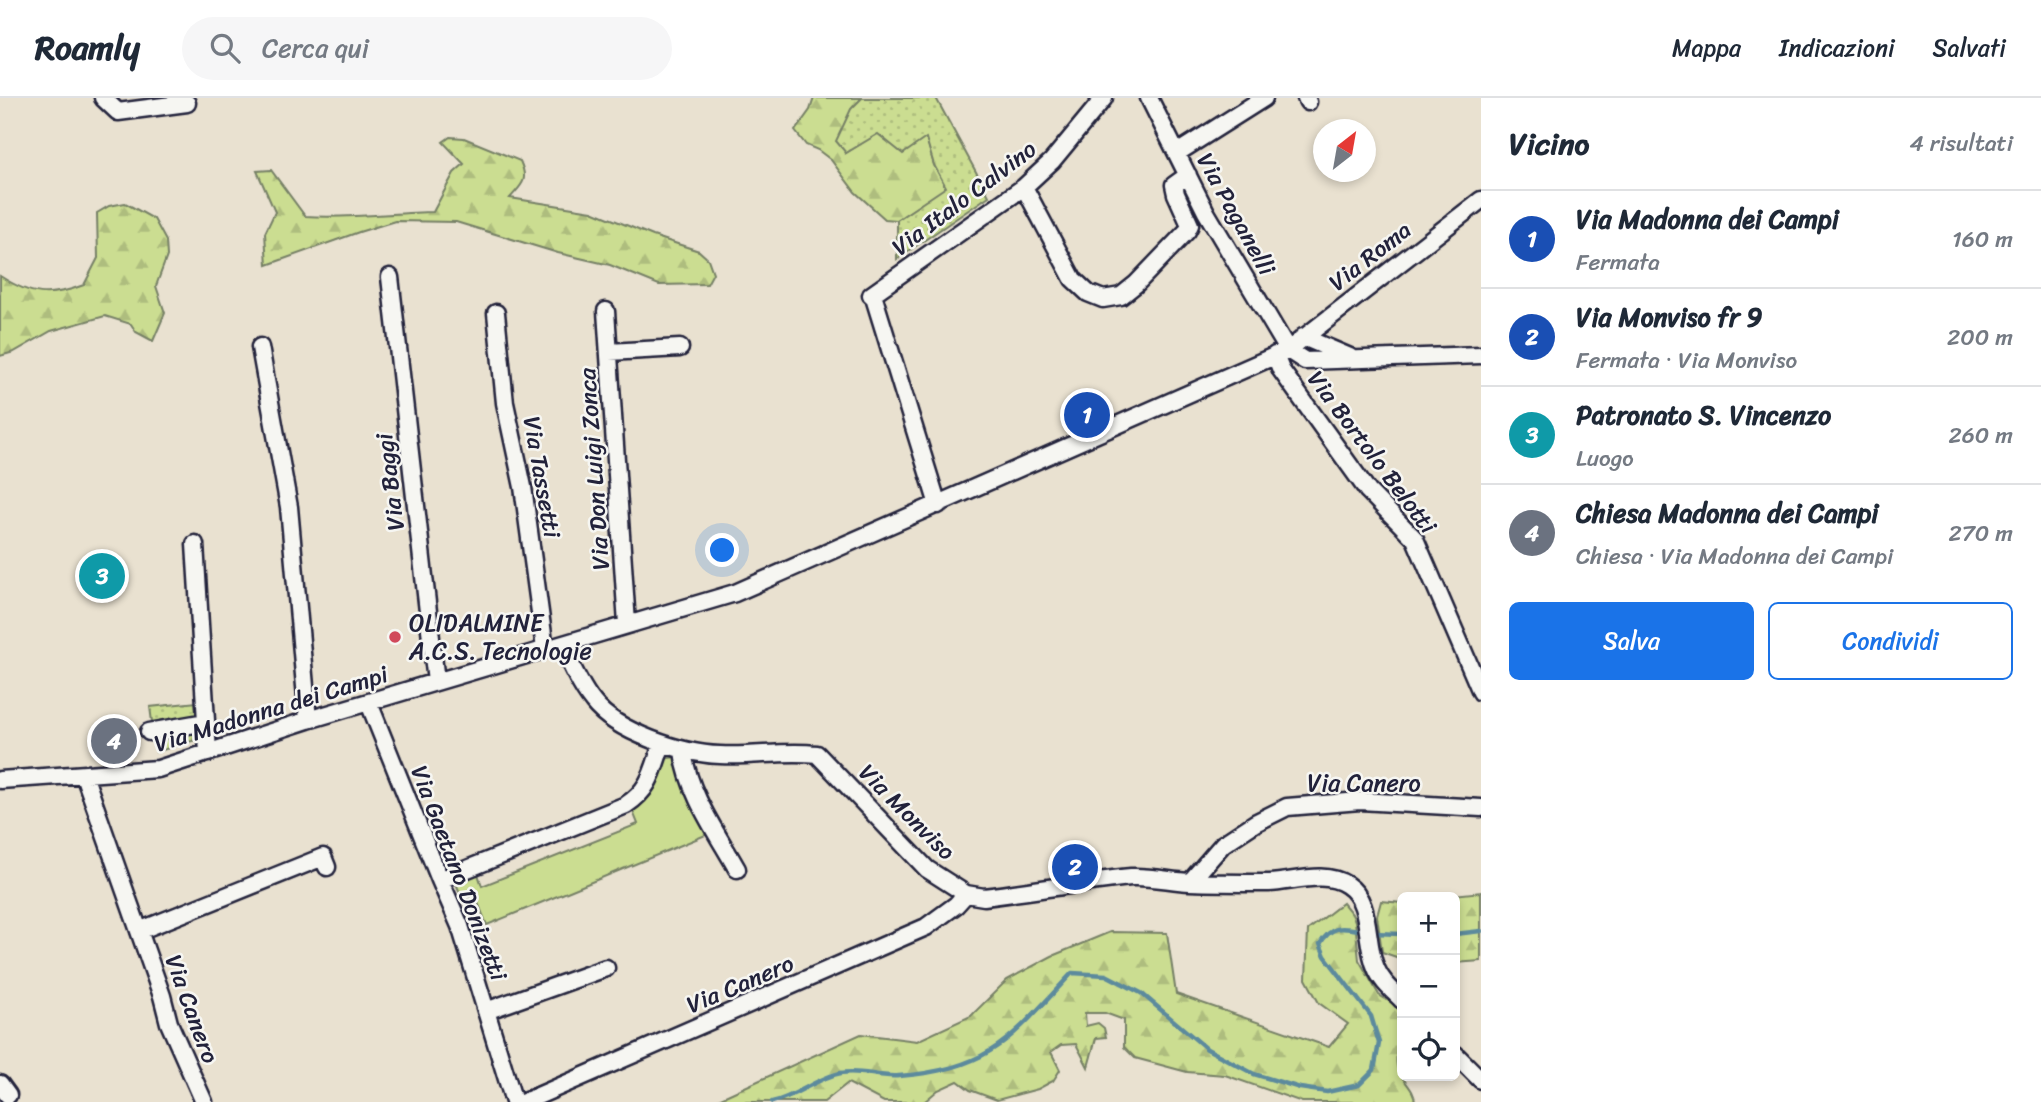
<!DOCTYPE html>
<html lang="it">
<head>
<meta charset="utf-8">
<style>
	body { margin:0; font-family:Sriracha,sans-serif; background:#f6f6f7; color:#1f2937 }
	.controls { position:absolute; right:21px; bottom:21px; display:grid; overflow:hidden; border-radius:10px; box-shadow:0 4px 10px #0003 }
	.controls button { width:63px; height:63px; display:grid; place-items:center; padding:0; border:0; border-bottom:2px solid #e0e1e3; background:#fff; color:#1f2937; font:35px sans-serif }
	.compass { position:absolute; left:1313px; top:21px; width:63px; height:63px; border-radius:50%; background:#fff; box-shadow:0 4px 10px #0003; rotate:31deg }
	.you { position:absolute; left:723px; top:453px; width:24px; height:24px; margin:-18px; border:5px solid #fff; border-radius:50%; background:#1a73e8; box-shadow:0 0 0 10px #1a73e833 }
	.badge { display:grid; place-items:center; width:46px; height:46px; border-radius:50%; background:#1a73e8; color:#fff; font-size:23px; font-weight:700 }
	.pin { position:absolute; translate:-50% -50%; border:4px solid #fff; box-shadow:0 2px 7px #0006 }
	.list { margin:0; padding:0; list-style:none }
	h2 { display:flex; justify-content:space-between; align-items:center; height:91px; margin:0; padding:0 28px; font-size:30px }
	h2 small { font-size:23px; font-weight:400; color:#747a83 }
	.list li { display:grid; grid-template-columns:46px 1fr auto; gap:21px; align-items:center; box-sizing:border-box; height:98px; padding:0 28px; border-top:2px solid #e0e1e3 }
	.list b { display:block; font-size:26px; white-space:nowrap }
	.list p { margin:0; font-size:23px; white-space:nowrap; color:#747a83 }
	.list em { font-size:23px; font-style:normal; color:#747a83 }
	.actions { display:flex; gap:14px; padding:21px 28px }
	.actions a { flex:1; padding:16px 0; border:2px solid #1a73e8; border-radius:10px; text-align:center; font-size:24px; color:#1a73e8 }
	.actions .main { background:#1a73e8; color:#fff }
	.icon { flex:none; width:38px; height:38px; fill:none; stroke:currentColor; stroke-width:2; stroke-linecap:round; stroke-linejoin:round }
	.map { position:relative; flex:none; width:1481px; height:1004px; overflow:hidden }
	header { display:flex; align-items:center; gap:42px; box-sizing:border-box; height:98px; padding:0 35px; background:#fff; border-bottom:2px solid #e0e1e3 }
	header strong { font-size:33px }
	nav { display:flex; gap:38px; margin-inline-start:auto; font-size:24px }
	.search { width:490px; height:63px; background:#f6f6f7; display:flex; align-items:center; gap:18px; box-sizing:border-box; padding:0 24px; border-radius:38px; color:#747a83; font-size:26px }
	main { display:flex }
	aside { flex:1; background:#fff }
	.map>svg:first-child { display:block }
</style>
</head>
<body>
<header>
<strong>Roamly</strong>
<div class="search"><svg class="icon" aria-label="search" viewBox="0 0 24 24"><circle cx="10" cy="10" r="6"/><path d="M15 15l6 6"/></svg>Cerca qui</div>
<nav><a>Mappa</a><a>Indicazioni</a><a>Salvati</a></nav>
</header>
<main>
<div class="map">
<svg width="1481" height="1004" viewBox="0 0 1481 1004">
	<defs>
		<pattern id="forest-firs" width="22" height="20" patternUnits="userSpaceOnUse" patternTransform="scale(1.75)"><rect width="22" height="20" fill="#cbdd91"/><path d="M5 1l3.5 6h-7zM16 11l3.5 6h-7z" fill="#aebd7e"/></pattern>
		<pattern id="garden-dots" width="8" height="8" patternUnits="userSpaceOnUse" patternTransform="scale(1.75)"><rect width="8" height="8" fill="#cbdd91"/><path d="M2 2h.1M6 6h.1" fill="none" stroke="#aebd7e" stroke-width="1.8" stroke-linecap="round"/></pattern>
	</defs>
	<rect width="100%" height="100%" fill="#e9e1d0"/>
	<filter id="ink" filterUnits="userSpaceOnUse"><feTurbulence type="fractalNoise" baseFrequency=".0143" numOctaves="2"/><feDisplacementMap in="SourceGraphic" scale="14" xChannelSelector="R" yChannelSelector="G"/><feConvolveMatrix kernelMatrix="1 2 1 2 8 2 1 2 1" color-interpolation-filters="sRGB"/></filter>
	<g filter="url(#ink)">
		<path fill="#cbdd91" stroke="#768066" stroke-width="2" d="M675,659l38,75 -226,93 -12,-30 -12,5 -6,-14 5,-8 15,-7 5,15 156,-62 -6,-15c22,-11 25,-28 31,-50z"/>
		<path fill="url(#forest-firs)" stroke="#768066" stroke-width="2" d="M814,0h48l-11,12 -5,43 32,-20 48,4 8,28 12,23 -49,32 -12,-1 -30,-27 -24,-32 -13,-10 -12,-5 -11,-14 15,-21z
			M450,39l14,1 56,23c9,20 2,23 -10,37l82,13 61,25 46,15 9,8 5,14 -6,11 -48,1 -49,-20 -52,-12 -102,-31 -61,-1 -36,11 -92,33 -2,-32 10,-21 -18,-41 14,-1 34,46c43,3 86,-3 128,-4l21,-39 10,-9 -21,-22z
			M125,105l29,16 12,22 1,15 -11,30 9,27 -12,28 -17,-9 -5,-8 -26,-8 -54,15 -37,21 -14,4v-80c31,20 49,22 84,9l14,-27 -1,-45 12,-7z
			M1481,794v69l-26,2v-66h-20z
			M1381,803l21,2v56l-20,-7 -5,-36z
			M1343,805l9,11 3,7 4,39 20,35 23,14c0,20 -8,38 -5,57 3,14 18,22 18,36h-113l-77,-27 -38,-3 -52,-14 -11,-11v-27l-19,-7h-20l1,13 12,-3 6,5 2,9 -10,1 -8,29 -12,-23 -15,1 -10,7 9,18 -7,11 -15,8 -41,11 -27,-10 -12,-9 -20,9 -14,12h-40l-36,-19 -24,19h-112l149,-68 56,7 54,-25 36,-36 45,-24 58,-24 57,1 9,61 153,53 19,-23 -29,-21 -13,-24 2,-49z"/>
		<path fill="url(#garden-dots)" stroke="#768066" stroke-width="2" d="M862,0h74l53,98 -92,63v-39l49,-33 -12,-22 -8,-27 -23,16 -25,-20 -32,19 -10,-12 15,-32z
			M197,604l5,36 -46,14 -6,-45z"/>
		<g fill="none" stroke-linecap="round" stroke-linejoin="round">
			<path stroke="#5b8a9d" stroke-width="4.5" d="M1372,835l30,1
				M1455,836l26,-3
				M772,1004c24,-5 46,-25 69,-29 19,-4 38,5 58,3 93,-7 113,-39 173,-103l34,2 35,18 66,56 47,25 46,14 27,4 32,-7 15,-15 5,-27 -8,-27 -46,-60 -5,-12c12,-20 23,-17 43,-13"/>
			<g stroke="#22223b" stroke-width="21">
				<path id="minor" d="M103,0l15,14 69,-9
					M1149,0l57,114 82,138 17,11 176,-6
					M1306,0l2,4
					M1177,55l87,-55
					M1024,89l49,92 15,14 15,6 18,-3 15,-12 51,-53 3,-6 -14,-31 -2,-9 14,-10
					M390,179l46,405
					M871,197l153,-108 28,-26 52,-63
					M875,203l63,204
					M606,213l21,313
					M496,215l9,90 18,84 22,162
					M1303,239l47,20
					M260,249l29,160 19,213
					M609,254l71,-4
					M1275,257l6,15 87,121 47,48 66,153
					M195,446l13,209
					M562,547c8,18 18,41 31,57 23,30 90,52 127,53 33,2 64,-5 97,-1l110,115 39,25 18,3c49,-6 98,-15 147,-20 19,-1 40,4 59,5 26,1 53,1 79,1 25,-1 56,-13 78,2 26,17 17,57 29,83 5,13 16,22 26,32
					M369,605l71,177 20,46 54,176
					M149,634l57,-10
					M683,653c5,42 34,82 54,118
					M84,677l78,221 7,27 35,79
					M0,682l158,-11 150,-49 427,-127 553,-243 193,-150
					M440,782l186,-75c25,-16 27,-36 36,-61
					M1190,784l33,-38 32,-21 32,-16 73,-6 121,7
					M139,833l184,-74 4,10
					M486,913l120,-43
					M1455,956l26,26
					M0,986l8,11
					M524,1004l402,-175 30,-22 10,-11"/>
			</g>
			<use href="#minor" stroke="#f6f6f2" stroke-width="16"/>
		</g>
	</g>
	<circle fill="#d1495b" stroke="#f6f6f2" stroke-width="2.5" cx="395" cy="539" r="7"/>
	<g text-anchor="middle" stroke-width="5" stroke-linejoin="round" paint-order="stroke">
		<g font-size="24" fill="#22223b" stroke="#f6f6f2">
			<text transform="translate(964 100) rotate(-37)" y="8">Via Italo Calvino</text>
			<text transform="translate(1236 116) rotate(61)" y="8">Via Paganelli</text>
			<text transform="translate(1370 158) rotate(-38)" y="8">Via Roma</text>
			<text transform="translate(1372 354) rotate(53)" y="8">Via Bortolo Belotti</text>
			<text transform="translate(594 371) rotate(-94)" y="8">Via Don Luigi Zonca</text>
			<text transform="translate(542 379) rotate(80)" y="8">Via Tassetti</text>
			<text transform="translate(390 384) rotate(-97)" y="8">Via Baggi</text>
			<text transform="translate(271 611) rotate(-17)" y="8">Via Madonna dei Campi</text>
			<text x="1364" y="693">Via Canero</text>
			<text transform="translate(907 714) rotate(45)" y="8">Via Monviso</text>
			<text transform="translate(459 775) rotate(69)" y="8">Via Gaetano Donizetti</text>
			<text transform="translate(740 886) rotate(-23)" y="8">Via Canero</text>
			<text transform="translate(192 911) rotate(70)" y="8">Via Canero</text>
		</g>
		<g font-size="24" fill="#22223b" stroke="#f6f6f2" text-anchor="start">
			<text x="409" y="533">OLIDALMINE<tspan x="409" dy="28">A.C.S. Tecnologie</tspan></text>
		</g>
	</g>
</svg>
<div class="controls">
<button>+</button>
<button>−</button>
<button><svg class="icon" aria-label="locate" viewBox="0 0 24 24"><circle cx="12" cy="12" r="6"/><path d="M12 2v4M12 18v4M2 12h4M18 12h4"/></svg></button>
</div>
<svg class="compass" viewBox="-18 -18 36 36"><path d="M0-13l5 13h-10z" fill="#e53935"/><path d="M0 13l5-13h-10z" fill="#747a83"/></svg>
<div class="you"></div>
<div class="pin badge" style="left:1087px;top:317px;background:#1a4fb4">1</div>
<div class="pin badge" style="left:1075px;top:769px;background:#1a4fb4">2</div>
<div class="pin badge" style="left:102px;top:478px;background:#0f9aa8">3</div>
<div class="pin badge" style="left:114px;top:643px;background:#6b7280">4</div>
</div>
<aside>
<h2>Vicino<small>4 risultati</small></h2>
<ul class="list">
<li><span class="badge" style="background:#1a4fb4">1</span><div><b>Via Madonna dei Campi</b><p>Fermata</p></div><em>160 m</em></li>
<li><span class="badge" style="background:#1a4fb4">2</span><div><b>Via Monviso fr 9</b><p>Fermata · Via Monviso</p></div><em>200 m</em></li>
<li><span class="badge" style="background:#0f9aa8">3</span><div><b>Patronato S. Vincenzo</b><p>Luogo</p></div><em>260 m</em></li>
<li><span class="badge" style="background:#6b7280">4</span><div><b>Chiesa Madonna dei Campi</b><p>Chiesa · Via Madonna dei Campi</p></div><em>270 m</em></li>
</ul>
<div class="actions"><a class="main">Salva</a><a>Condividi</a></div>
</aside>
</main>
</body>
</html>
